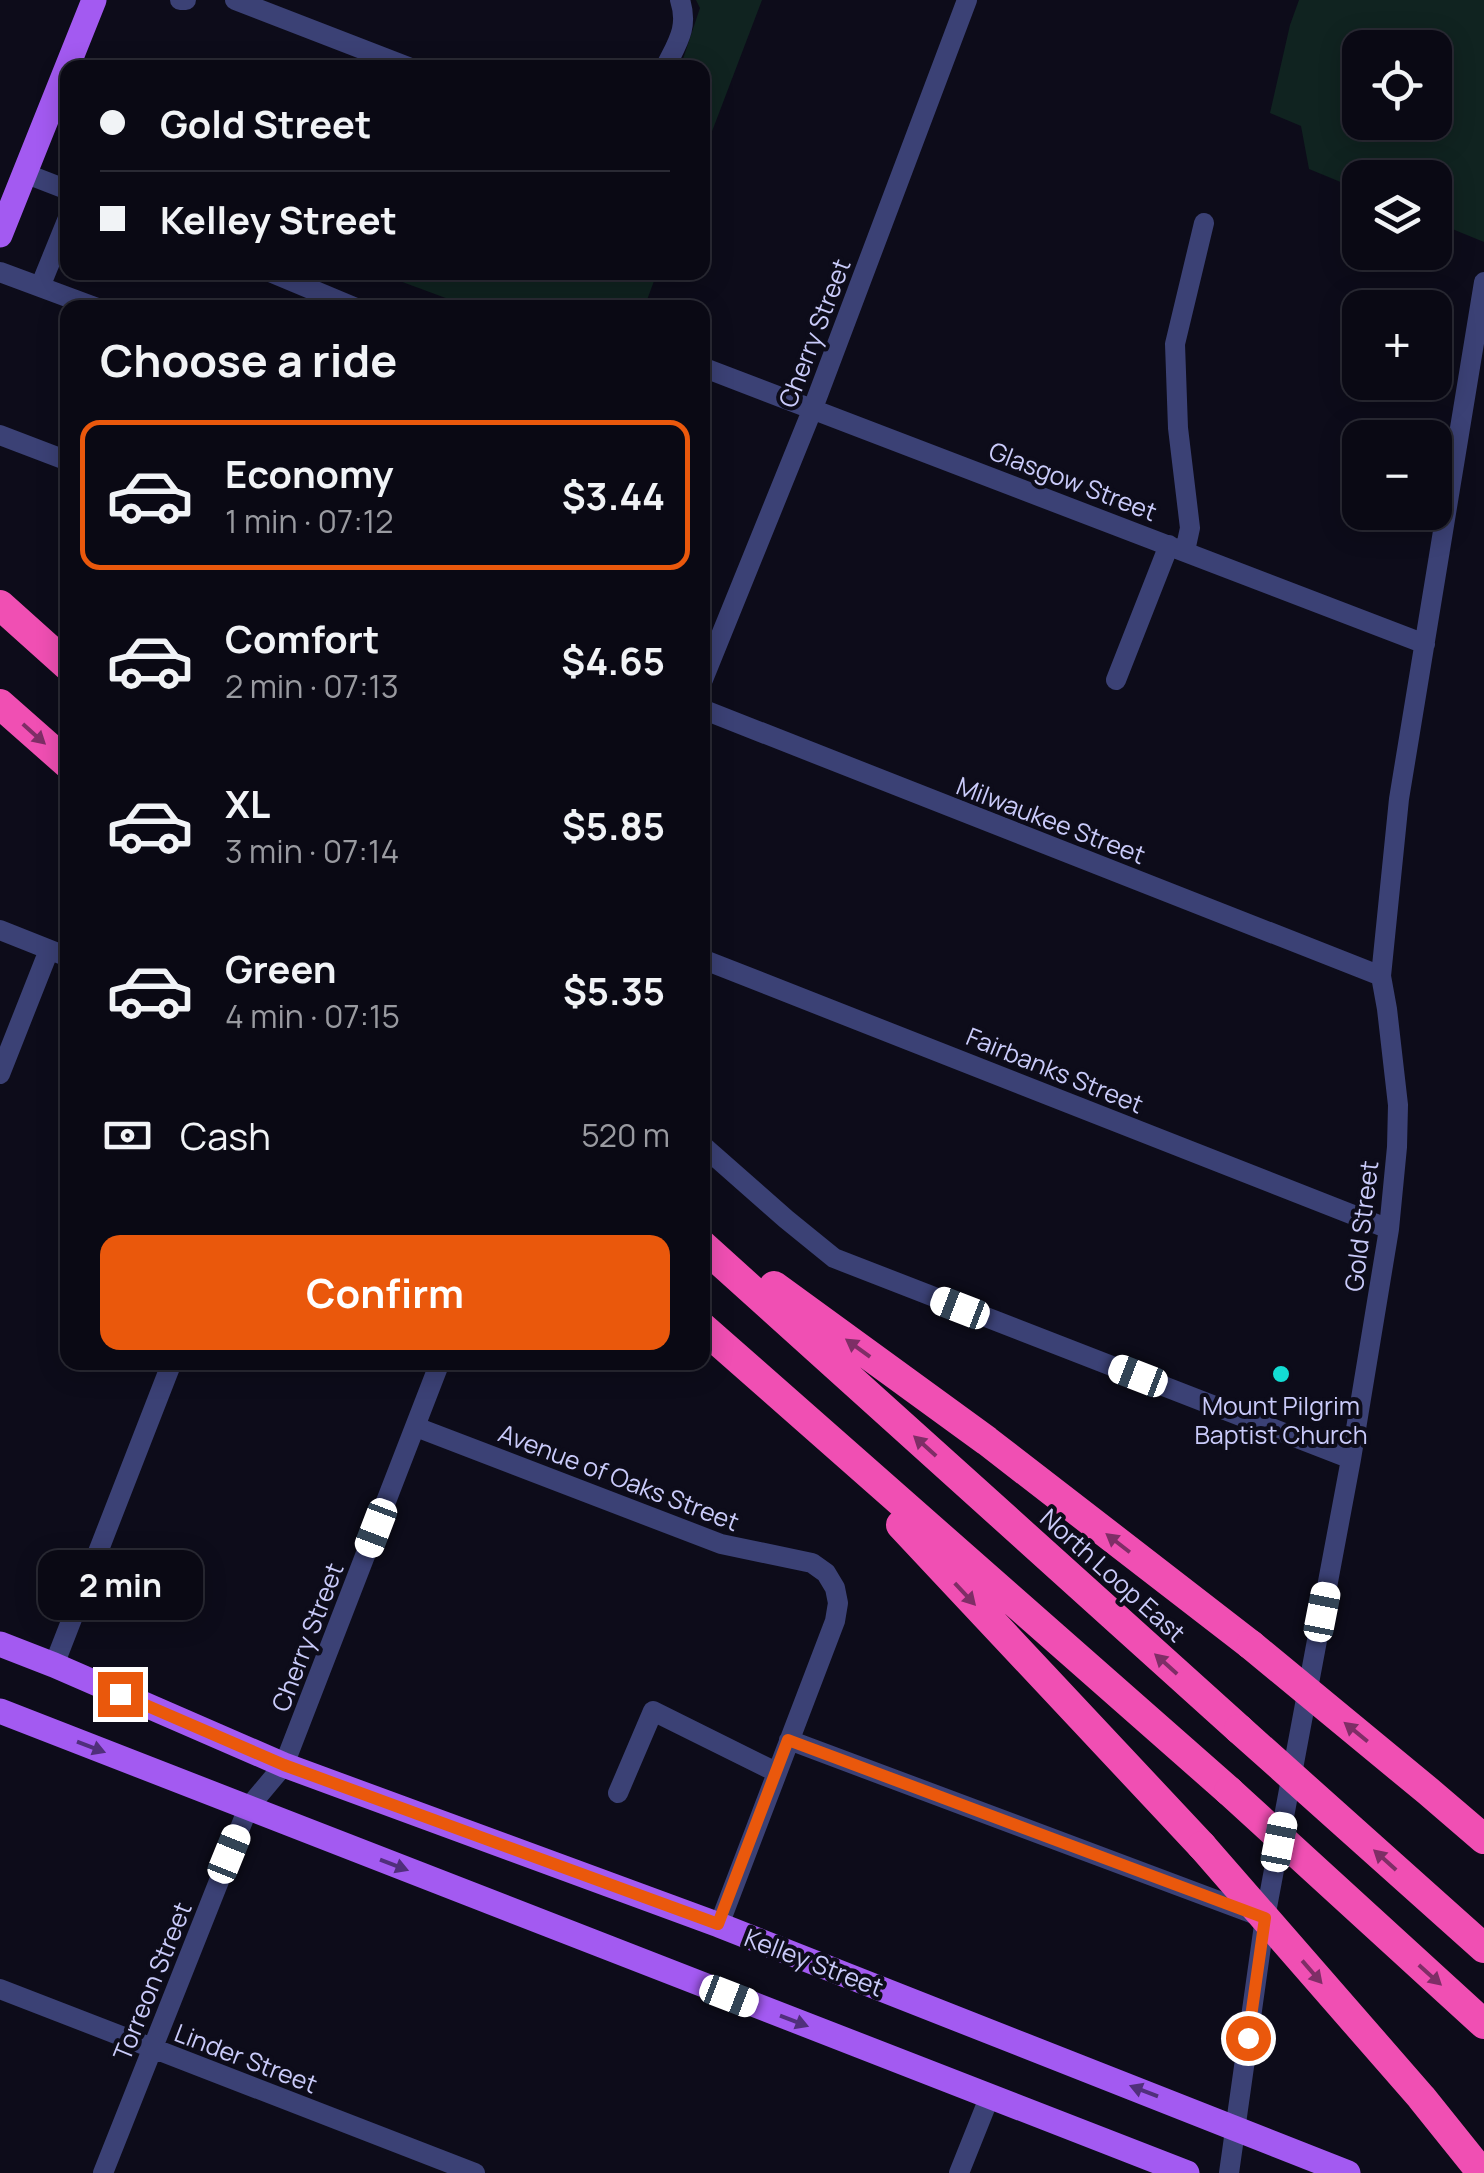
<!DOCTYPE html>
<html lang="en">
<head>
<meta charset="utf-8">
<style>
  :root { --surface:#0a0914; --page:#181722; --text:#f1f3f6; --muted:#999aa0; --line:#2a2a34; --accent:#ea580c }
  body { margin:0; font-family:Manrope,sans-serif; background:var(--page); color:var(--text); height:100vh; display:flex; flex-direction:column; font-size:38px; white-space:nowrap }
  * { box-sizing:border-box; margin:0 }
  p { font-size:32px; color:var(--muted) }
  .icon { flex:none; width:55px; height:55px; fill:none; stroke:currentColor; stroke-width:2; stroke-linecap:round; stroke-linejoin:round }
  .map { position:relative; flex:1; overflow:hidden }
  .drawer { position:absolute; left:60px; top:300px; width:650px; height:1070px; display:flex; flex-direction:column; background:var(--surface); border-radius:20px; box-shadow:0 5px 25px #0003,0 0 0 2px var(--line) }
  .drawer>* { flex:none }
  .hud { position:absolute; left:60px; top:60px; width:650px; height:220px; border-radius:20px; box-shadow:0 5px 25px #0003,0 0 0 2px var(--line); display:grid; align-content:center; height:220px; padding:0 40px; background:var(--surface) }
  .fabs { position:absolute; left:1342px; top:30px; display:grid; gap:20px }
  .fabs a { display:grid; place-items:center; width:110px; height:110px; border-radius:20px; background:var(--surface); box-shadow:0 5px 25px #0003,0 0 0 2px var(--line); font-size:50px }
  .end { position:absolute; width:45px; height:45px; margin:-22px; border:12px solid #ea580c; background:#fff; box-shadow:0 0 0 5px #fff }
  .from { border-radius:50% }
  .bubble { position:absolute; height:70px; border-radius:20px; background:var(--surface); box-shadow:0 5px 25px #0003,0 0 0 2px var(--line); font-size:32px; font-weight:700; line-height:70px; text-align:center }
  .car { position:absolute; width:30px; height:60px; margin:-30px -15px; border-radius:12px; box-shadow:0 0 8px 2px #0007; background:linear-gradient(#fff 24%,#345 0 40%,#fff 0 76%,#345 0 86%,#fff 0) }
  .hud b { display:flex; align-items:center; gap:35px; height:95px; font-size:38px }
  .hud b+b { border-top:2px solid var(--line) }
  .hud i { width:25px; height:25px; background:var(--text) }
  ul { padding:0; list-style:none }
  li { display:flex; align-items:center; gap:30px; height:150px; margin:0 20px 15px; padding:0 20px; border:5px solid transparent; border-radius:20px }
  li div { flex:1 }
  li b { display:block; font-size:38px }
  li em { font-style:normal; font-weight:700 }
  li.on { border-color:var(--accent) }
  li>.icon { width:90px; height:90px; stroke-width:1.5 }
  h2 { padding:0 40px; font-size:45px; line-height:120px }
  .pay { display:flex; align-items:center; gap:25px; height:110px; padding:0 40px; font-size:38px }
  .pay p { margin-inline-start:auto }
  .primary-button { display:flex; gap:20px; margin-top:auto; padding:20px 40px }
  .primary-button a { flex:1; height:115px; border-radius:20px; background:var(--accent); color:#fff; font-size:40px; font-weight:700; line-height:115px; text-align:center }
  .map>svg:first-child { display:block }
  .green { fill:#102320; fill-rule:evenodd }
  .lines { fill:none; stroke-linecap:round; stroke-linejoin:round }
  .minor { stroke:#3b4175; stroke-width:20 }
  .major { stroke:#a35af1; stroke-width:25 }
  .highway { stroke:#f04fb3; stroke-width:30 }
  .highway-bridge { stroke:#f04fb3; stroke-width:30 }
  .oneway { fill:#7e2e66 }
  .oneway2 { fill:#502f7b }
  .route { stroke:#ea580c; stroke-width:12 }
  .poi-dot { fill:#13ddd4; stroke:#0d0c1a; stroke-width:4 }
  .labels { text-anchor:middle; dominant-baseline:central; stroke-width:8; stroke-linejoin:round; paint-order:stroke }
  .street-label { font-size:25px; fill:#cacbfa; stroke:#0d0c1a }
  .poi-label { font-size:25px; fill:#cacbfa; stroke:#0d0c1a }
</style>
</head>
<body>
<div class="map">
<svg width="1484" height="2173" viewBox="0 0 1484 2173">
  <rect width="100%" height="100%" fill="#0d0c1a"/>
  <path class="green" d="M 696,0 L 762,0 L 703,155 L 702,68 L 680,68 L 700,8 Z
    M 1299,0 L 1484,0 L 1484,242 L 1435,222 L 1435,178 L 1360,178 L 1360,190 L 1309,169 L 1301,126 L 1270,113 L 1290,25 ZM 1360,48 L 1435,48 L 1435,122 L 1360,122 Z
    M 378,273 L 657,273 L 644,308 L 470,307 Z"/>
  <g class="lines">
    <path class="minor" d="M 180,0 L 186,0
      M 235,0 L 411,68
      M 665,68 C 677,43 689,28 680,0
      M 24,173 L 68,190
      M 0,272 L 97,308
      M 270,272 L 356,308
      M 40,287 L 68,218
      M 702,367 L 1425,644
      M 0,435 L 68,461
      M 1185,551 L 1190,528 L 1178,428 L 1175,344 L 1204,223
      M 1116,680 L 1169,545
      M 702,682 L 813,408 L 967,0
      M 702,709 L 1381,976
      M 0,930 L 68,957
      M 702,959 L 1389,1229
      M 0,1074 L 49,950
      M 702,1145 L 786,1219 L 834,1258 L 1351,1459
      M 416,1427 L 721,1544 L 812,1563 L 826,1573 L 835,1588 L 838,1603 L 835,1621 L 719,1925
      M 54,1665 L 172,1362
      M 789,1740 L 1259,1916
      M 618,1793 L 653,1711 L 776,1772
      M 0,1989 L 475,2173
      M 103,2173 L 248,1808 L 284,1765 L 440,1362
      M 959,2173 L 989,2098
      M 1229,2173 L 1265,1918 L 1351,1459 L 1389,1229 L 1397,1147 L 1398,1105 L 1387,1009 L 1381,976 L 1399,799 L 1484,282"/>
    <path class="major" d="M 0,235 L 94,0
      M 0,1644 L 54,1665 L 284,1765 L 719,1925 L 1348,2173
      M 0,1711 L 1187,2173"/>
    <path class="highway" d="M 0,605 L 68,666
      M 0,704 L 68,764
      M 702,1245 L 1239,1729
      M 774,1286 L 987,1441 L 1251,1645
      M 702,1327 L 1229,1791
      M 901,1525 L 1202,1846"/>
    <path class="highway-bridge" d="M 1251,1645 L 1428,1791 L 1484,1839
      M 1239,1729 L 1484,1948
      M 1229,1791 L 1484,2024
      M 1202,1846 L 1421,2097 L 1482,2173"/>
  </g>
  <defs><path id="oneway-solid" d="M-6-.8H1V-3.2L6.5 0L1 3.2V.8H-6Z" transform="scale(2.5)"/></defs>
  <g class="oneway">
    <use href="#oneway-solid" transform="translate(34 734) rotate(42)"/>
    <use href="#oneway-solid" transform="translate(858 1348) rotate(-144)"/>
    <use href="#oneway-solid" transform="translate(925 1446) rotate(-138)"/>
    <use href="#oneway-solid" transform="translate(1118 1543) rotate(-142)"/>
    <use href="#oneway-solid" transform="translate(965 1594) rotate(47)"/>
    <use href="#oneway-solid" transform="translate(1166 1664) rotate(-138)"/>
    <use href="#oneway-solid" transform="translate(1356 1732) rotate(-141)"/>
    <use href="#oneway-solid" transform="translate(1385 1860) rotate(-138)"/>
    <use href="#oneway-solid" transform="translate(1312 1972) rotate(49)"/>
    <use href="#oneway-solid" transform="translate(1430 1975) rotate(42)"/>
  </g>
  <g class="oneway2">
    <use href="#oneway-solid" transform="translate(91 1747) rotate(21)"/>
    <use href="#oneway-solid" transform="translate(394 1865) rotate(21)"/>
    <use href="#oneway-solid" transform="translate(794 2021) rotate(21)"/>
    <use href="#oneway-solid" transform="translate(1144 2091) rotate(-159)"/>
  </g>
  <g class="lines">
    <path class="route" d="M 120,1694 L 284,1765 L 718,1924 L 788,1740 L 1265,1918 L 1248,2038"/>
  </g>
  <circle class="poi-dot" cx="1281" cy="1374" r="10"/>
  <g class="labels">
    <g class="street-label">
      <text transform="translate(814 333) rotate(-69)">Cherry Street</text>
      <text transform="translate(1073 481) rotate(21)">Glasgow Street</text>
      <text transform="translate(1051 820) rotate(21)">Milwaukee Street</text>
      <text transform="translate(1055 1070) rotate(22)">Fairbanks Street</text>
      <text transform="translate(1361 1226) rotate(-83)">Gold Street</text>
      <text transform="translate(619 1477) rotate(21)">Avenue of Oaks Street</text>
      <text transform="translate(1113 1575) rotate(42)">North Loop East</text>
      <text transform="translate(307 1637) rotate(-69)">Cherry Street</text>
      <text transform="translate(814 1962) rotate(21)">Kelley Street</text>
      <text transform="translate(152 1981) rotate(-68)">Torreon Street</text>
      <text transform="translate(246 2058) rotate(21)">Linder Street</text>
    </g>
    <g class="poi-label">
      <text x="1281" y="1405">Mount Pilgrim<tspan x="1281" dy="29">Baptist Church</tspan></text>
    </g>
  </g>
</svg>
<div class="fabs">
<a><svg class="icon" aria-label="locate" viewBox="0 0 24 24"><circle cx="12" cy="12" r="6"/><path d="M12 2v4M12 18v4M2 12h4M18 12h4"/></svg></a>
<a><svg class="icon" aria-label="layers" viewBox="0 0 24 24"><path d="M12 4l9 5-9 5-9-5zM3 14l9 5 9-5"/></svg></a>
<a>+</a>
<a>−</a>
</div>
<i class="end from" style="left:1248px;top:2038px"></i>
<i class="end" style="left:120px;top:1694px"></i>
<div class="bubble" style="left:38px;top:1550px;width:165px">2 min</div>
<i class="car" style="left:960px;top:1308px;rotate:291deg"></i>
<i class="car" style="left:1138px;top:1376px;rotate:291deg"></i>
<i class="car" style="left:376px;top:1528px;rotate:201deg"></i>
<i class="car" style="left:1322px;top:1612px;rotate:11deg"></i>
<i class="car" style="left:1279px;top:1842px;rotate:11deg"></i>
<i class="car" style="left:229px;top:1854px;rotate:22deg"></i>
<i class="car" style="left:729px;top:1996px;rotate:111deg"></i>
<div class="hud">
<b><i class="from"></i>Gold Street</b>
<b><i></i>Kelley Street</b>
</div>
<section class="drawer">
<h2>Choose a ride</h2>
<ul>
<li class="on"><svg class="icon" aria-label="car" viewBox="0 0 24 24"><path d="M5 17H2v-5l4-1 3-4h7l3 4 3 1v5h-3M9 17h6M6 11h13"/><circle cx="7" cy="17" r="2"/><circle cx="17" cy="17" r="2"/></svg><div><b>Economy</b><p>1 min · 07:12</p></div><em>$3.44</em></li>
<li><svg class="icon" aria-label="car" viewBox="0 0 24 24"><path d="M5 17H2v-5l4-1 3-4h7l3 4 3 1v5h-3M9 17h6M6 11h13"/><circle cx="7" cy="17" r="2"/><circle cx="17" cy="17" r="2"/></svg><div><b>Comfort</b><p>2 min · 07:13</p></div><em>$4.65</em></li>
<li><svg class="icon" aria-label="car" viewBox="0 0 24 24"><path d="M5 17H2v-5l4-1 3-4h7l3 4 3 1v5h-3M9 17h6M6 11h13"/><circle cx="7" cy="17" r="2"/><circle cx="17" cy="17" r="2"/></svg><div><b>XL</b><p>3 min · 07:14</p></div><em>$5.85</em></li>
<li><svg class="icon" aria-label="car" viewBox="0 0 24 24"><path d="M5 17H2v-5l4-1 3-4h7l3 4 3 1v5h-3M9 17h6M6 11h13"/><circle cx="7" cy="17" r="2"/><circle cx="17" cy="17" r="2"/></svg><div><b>Green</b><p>4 min · 07:15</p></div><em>$5.35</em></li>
</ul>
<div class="pay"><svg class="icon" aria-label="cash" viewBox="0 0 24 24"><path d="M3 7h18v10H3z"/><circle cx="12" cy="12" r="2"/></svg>Cash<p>520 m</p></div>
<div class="primary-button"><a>Confirm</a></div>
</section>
</div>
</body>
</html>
